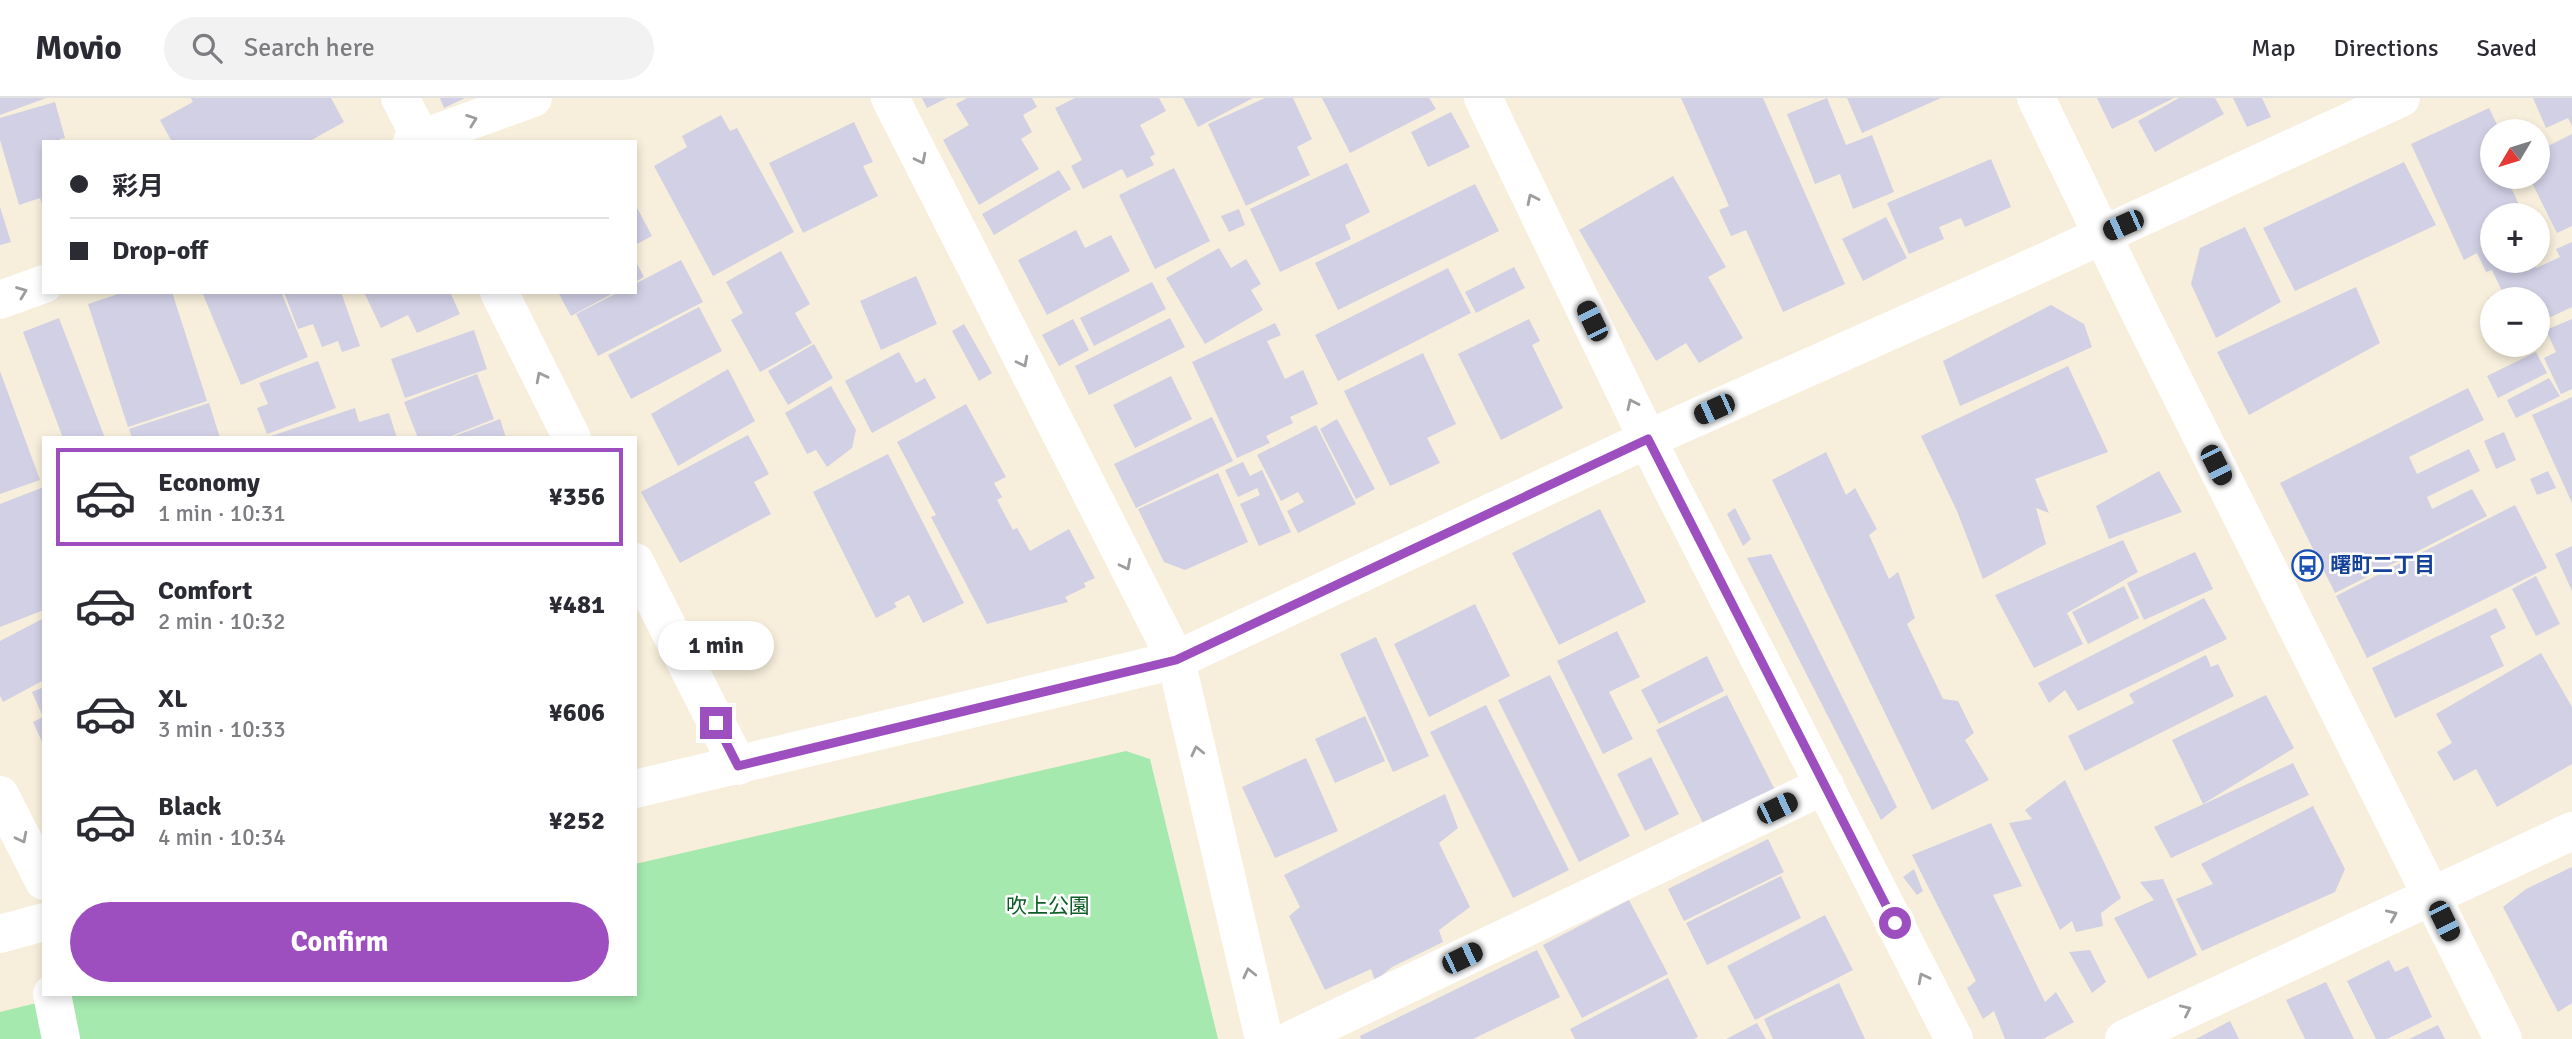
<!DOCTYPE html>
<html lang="en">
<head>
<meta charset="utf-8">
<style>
  :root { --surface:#fff; --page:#f2f2f3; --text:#2b2b33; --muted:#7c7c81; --line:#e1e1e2; --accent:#9d4fc0 }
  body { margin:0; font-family:Signika,"Noto Sans JP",sans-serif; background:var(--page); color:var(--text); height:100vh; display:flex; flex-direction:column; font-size:26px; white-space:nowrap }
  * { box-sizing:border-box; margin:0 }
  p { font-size:23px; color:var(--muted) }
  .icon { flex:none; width:38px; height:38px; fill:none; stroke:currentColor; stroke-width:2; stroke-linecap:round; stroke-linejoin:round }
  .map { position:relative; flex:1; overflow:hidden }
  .sheet { position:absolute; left:42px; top:338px; width:595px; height:560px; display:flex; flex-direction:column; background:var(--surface); border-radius:0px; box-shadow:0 4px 10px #0003 }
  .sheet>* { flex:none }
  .banner { position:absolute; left:42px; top:42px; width:595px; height:154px; border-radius:0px; box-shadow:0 4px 10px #0003; display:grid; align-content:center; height:154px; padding:0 28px; background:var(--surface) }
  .needle { width:46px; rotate:232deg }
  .fabs { position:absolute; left:2480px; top:21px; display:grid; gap:14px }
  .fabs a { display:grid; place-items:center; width:70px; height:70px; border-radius:50%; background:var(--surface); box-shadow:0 4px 10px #0003; font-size:35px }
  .end { position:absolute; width:32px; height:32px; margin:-16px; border:9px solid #9d4fc0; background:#fff; box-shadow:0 0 0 4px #fff }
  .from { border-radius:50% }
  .bubble { position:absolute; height:49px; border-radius:24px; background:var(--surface); box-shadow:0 4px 10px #0003; font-size:23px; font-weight:700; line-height:49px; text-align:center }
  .car { position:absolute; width:21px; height:42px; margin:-21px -10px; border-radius:9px; box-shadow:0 0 5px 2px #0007; background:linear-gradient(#222 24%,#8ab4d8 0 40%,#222 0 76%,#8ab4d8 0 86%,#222 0) }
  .banner b { display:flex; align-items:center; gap:24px; height:66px; font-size:26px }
  .banner b+b { border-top:2px solid var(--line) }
  .banner i { width:18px; height:18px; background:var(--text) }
  ul { padding:12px 0 0; list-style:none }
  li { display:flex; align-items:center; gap:21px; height:98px; margin:0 14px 10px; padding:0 14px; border:4px solid transparent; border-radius:0px }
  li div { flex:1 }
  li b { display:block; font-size:26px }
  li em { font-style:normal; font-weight:700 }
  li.active { border-color:var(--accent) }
  li>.icon { width:63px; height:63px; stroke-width:1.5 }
  .primary-button { display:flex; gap:14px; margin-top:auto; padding:14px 28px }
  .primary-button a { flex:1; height:80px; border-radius:42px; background:var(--accent); color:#fff; font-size:28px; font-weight:700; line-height:80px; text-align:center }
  header { display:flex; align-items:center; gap:42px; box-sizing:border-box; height:98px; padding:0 35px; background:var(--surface); border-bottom:2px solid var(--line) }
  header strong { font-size:33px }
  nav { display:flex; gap:38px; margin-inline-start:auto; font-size:24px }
  .search { width:490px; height:63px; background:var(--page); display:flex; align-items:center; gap:18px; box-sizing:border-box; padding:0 24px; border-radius:38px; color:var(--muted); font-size:26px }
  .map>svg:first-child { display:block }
  .green { fill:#a5e9af }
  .building { fill:#d1d0e5 }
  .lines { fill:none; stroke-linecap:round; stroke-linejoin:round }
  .street { stroke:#fff; stroke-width:38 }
  .secondary { stroke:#fff; stroke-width:38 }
  .oneway { stroke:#9e9d9b }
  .route { stroke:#9d4fc0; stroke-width:9 }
  .labels { text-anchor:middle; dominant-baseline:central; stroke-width:5; stroke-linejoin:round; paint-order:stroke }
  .transit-label { font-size:21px; font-weight:bold; fill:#164399; stroke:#fff; text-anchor:start }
  .park-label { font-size:21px; fill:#0c5e26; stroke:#fff }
</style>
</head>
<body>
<header>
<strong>Movio</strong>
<div class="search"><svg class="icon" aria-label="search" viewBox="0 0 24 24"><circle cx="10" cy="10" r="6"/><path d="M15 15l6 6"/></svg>Search here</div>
<nav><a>Map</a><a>Directions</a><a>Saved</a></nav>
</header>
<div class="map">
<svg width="2572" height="941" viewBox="0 0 2572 941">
  <rect width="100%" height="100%" fill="#f7efdb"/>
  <path class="green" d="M 1126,653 L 1150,661 L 1218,941 L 0,941 L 0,914 L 73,896 L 635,896 L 635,766 Z"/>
  <path class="building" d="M 0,0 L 46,0 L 0,17 Z
    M 191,0 L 331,0 L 344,24 L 308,44 L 172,44 L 160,22 L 193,4 Z
    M 440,0 L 465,0 L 444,10 Z
    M 922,0 L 947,0 L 927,10 Z
    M 967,0 L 1032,0 L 1037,9 L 1023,17 L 1032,34 L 1021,41 L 1039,71 L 979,107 L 943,42 L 969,27 L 956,6 Z
    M 1075,0 L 1159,0 L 1166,13 L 1140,27 L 1155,56 L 1150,59 L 1154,67 L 1127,80 L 1122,71 L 1083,91 L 1071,68 L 1082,62 L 1055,10 Z
    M 1183,0 L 1253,0 L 1198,29 Z
    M 1265,0 L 1293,0 L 1312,41 L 1297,49 L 1310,77 L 1246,108 L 1208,26 Z
    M 1322,0 L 1429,0 L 1436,11 L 1350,55 Z
    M 1681,0 L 1763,0 L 1845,186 L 1783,214 L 1746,132 L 1731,138 L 1719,112 L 1729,108 Z
    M 1827,0 L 1846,47 L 1872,37 L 1894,94 L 1853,111 L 1840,76 L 1815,86 L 1787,16 Z
    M 1847,0 L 1941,0 L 1862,35 Z
    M 2097,0 L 2174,0 L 2112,31 Z
    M 2179,0 L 2215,0 L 2224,16 L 2155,54 L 2138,23 Z
    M 2233,0 L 2262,0 L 2271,19 L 2247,29 Z
    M 2533,0 L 2572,0 L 2572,28 L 2568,20 L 2546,30 Z
    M 55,4 L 65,40 L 60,41 L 60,44 L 44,44 L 44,111 L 40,100 L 19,107 L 0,42 L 0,20 Z
    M 2489,10 L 2500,33 L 2492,33 L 2492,79 L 2506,79 L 2524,117 L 2492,117 L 2492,163 L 2533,163 L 2536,170 L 2560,159 L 2556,151 L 2572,144 L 2572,209 L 2538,225 L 2538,201 L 2487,201 L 2503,195 L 2492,172 L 2486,174 L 2477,155 L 2464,162 L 2411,46 Z
    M 1451,14 L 1470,49 L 1428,69 L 1411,34 Z
    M 721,17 L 730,33 L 737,30 L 794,134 L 713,178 L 654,68 L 687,49 L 682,38 Z
    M 854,24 L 873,64 L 863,68 L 878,98 L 803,135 L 769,65 Z
    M 2572,36 L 2572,128 L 2557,135 L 2529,79 L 2538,79 L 2538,53 Z
    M 1991,61 L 2011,109 L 1965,129 L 1961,120 L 1939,129 L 1944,141 L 1909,156 L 1887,105 Z
    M 2404,64 L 2436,127 L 2295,193 L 2263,130 Z
    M 1347,65 L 1370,114 L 1345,127 L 1351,141 L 1280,174 L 1250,111 Z
    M 1174,70 L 1210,143 L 1155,171 L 1119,97 Z
    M 1059,72 L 1071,91 L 994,137 L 982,116 Z
    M 1673,78 L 1726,169 L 1708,179 L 1743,240 L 1699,265 L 1686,245 L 1656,263 L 1579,132 Z
    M 1475,86 L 1499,133 L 1338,212 L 1315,165 Z
    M 635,106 L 652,138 L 635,147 Z
    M 0,109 L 11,144 L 0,147 Z
    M 1239,111 L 1245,127 L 1229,134 L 1221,118 Z
    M 1886,119 L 1907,160 L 1863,183 L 1842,141 Z
    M 2245,129 L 2281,204 L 2216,240 L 2191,186 L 2200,150 Z
    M 1076,132 L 1085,150 L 1111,137 L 1130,173 L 1047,217 L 1018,162 Z
    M 1219,150 L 1231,170 L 1246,161 L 1261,186 L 1251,192 L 1263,212 L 1205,246 L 1166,180 Z
    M 781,153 L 810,206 L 795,215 L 812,245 L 760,274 L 731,222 L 743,215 L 726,184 Z
    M 635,162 L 644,179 L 635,184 Z
    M 681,162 L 703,204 L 598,258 L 576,216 L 619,194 L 635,194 L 635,186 Z
    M 1514,169 L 1525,190 L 1476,215 L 1465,194 Z
    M 1448,170 L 1471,215 L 1338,283 L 1315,237 Z
    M 916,178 L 937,226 L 881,252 L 860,203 Z
    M 1152,184 L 1166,211 L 1094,248 L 1080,220 Z
    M 2356,189 L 2380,245 L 2249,317 L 2217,254 Z
    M 124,194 L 172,194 L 207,303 L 128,329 L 88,206 Z
    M 202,194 L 281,194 L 308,259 L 241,287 Z
    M 284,194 L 341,194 L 360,248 L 342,254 L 338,243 L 322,249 L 313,226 L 298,231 Z
    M 364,194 L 450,194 L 460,216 L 417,235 L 408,217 L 381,230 Z
    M 558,194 L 615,194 L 571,218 Z
    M 2051,207 L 2084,226 L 2092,249 L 1960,308 L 1943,263 Z
    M 699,209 L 722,253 L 631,301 L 608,257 Z
    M 59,220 L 105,340 L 63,340 L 23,234 Z
    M 1170,220 L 1185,249 L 1089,297 L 1075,268 Z
    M 1073,221 L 1089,252 L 1059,268 L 1042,237 Z
    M 1529,221 L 1540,243 L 1532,247 L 1563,310 L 1501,342 L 1458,256 Z
    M 2572,221 L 2572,291 L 2561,296 L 2544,260 L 2556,254 L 2546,232 Z
    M 1275,225 L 1281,237 L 1267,243 L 1285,281 L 1303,272 L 1318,306 L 1290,319 L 1293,325 L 1266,338 L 1270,345 L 1237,360 L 1192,264 Z
    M 964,226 L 992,275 L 979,283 L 952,233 Z
    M 474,232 L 487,271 L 405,300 L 391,261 Z
    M 814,246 L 833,280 L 788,307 L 768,273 Z
    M 899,254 L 916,285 L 925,280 L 936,300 L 872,335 L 845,283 Z
    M 2536,254 L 2547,275 L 2498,300 L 2487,278 Z
    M 1423,255 L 1456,326 L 1427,340 L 1440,365 L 1390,388 L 1344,293 Z
    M 318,263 L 336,310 L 267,336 L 257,310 L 268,306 L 259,285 Z
    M 2068,268 L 2108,354 L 2035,381 L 2049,415 L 2036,410 L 2046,446 L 1983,481 L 1957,413 L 1921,338 Z
    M 728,271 L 755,323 L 678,368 L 651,316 Z
    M 0,273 L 40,382 L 0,396 Z
    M 477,276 L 494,321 L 446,340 L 418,340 L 404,304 Z
    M 1171,278 L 1192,321 L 1135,350 L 1113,307 Z
    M 2549,280 L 2560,298 L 2516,320 L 2507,302 Z
    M 831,288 L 856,332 L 852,350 L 827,369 L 816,352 L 807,356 L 785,315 Z
    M 2468,290 L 2484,322 L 2409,359 L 2417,376 L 2469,351 L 2480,373 L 2427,399 L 2432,411 L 2472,391 L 2487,418 L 2335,495 L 2280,385 Z
    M 2572,299 L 2572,405 L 2532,317 Z
    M 209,305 L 220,340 L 132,340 L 129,331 Z
    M 966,306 L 1006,379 L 994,385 L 1002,399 L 997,402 L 1013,432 L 1017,430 L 1030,453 L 1069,431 L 1095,480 L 1084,485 L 1086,489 L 1065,499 L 1068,504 L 987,526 L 931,419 L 936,417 L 897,344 Z
    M 355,310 L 359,324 L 389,315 L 397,340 L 265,340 Z
    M 1212,319 L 1233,363 L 1136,410 L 1114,366 Z
    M 500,321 L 506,340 L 452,340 L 452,339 Z
    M 1337,321 L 1375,391 L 1356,401 L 1320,331 Z
    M 1316,327 L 1356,406 L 1298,435 L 1287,413 L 1304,404 L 1298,394 L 1281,403 L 1257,357 Z
    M 2504,334 L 2516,362 L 2496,371 L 2484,343 Z
    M 748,337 L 769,376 L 754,384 L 771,416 L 680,465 L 641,394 Z
    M 1826,354 L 1846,397 L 1855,390 L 1877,431 L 1869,437 L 1889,481 L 1898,474 L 1915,520 L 1907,526 L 1943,601 L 1958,603 L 1974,635 L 1965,642 L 1989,682 L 1932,712 L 1772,382 Z
    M 888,356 L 964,505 L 923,525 L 909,497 L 894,505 L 897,509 L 876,520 L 813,394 Z
    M 1243,364 L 1250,378 L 1262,372 L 1291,434 L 1259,448 L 1240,406 L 1260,397 L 1257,390 L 1238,399 L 1225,372 Z
    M 2159,373 L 2182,414 L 2109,441 L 2096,408 Z
    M 2548,373 L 2556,390 L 2537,397 L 2530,381 Z
    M 1218,375 L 1248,444 L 1185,472 L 1164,464 L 1138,411 Z
    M 44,389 L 44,512 L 0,529 L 0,406 Z
    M 2515,407 L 2547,470 L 2367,560 L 2336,498 Z
    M 1735,410 L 1751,441 L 1743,448 L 1727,416 Z
    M 1600,411 L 1646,504 L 1559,547 L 1512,455 Z
    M 2123,442 L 2138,474 L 2067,515 L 2083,546 L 2034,570 L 1995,497 Z
    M 2572,448 L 2572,493 L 2555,456 Z
    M 2195,454 L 2213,491 L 2144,522 L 2127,485 Z
    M 1771,456 L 1897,709 L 1881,722 L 1747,460 Z
    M 2536,478 L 2560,526 L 2536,538 L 2512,491 Z
    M 2124,488 L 2139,520 L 2088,546 L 2072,514 Z
    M 2204,500 L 2227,541 L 2078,613 L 2065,592 L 2049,605 L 2038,585 Z
    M 1475,506 L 1510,578 L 1429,619 L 1394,546 Z
    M 2496,510 L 2506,530 L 2490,538 L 2504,568 L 2395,620 L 2372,570 Z
    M 44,520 L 44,582 L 3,604 L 0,598 L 0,543 Z
    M 1617,533 L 1640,579 L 1609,594 L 1633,641 L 1603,656 L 1557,563 Z
    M 1376,539 L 1429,658 L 1393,674 L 1340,556 Z
    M 2541,555 L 2572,609 L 2572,666 L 2497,709 L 2476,671 L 2454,683 L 2437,654 L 2452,645 L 2436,616 Z
    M 2206,557 L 2211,569 L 2218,566 L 2234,598 L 2085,673 L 2068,638 L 2134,605 L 2129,596 Z
    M 1707,558 L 1724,593 L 1659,626 L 1641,592 Z
    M 1550,577 L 1630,738 L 1579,764 L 1498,602 Z
    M 44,589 L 44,648 L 33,624 L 43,619 L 32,594 Z
    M 1727,597 L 1775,692 L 1704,727 L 1656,632 Z
    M 2266,597 L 2294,650 L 2203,706 L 2172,642 Z
    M 1486,607 L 1569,772 L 1513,800 L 1430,634 Z
    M 1365,618 L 1385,663 L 1335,685 L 1315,641 Z
    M 1651,659 L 1679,716 L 1645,733 L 1617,676 Z
    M 1306,660 L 1338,733 L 1275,760 L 1242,689 Z
    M 2293,665 L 2309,697 L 2171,760 L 2154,729 Z
    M 2065,682 L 2121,800 L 2101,815 L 2103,828 L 2076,834 L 2072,823 L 2060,832 L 2009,725 L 2032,721 L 2025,712 Z
    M 1445,696 L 1458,730 L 1439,745 L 1470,809 L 1439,832 L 1443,844 L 1392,869 L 1375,883 L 1371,871 L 1325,892 L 1289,818 L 1300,809 L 1284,777 Z
    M 2313,708 L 2345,771 L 2335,794 L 2202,853 L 2176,801 L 2213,786 L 2201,766 Z
    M 1991,725 L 2022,788 L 1993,797 L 2045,904 L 2056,894 L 2074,924 L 2043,941 L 2005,941 L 1994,913 L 1983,921 L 1967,890 L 1976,883 L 1912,757 Z
    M 1768,741 L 1784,774 L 1684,823 L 1668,791 Z
    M 2572,769 L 2572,905 L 2558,914 L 2503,809 L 2526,791 Z
    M 1914,771 L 1923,793 L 1917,797 L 1903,779 Z
    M 1781,778 L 1801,820 L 1707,867 L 1686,825 Z
    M 2163,781 L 2197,857 L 2148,881 L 2114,820 L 2154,802 L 2140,784 Z
    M 1629,802 L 1668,876 L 1582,920 L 1543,847 Z
    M 1825,817 L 1853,872 L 1755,922 L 1727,868 Z
    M 1537,852 L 1560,899 L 1473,941 L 1361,941 L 1360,938 Z
    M 2090,852 L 2106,884 L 2092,895 L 2069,854 Z
    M 2389,862 L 2395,874 L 2408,868 L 2432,919 L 2387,941 L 2376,941 L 2347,883 Z
    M 1668,880 L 1698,939 L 1694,941 L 1575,941 L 1570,931 Z
    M 2326,884 L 2354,941 L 2305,941 L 2286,902 Z
    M 1839,885 L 1865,941 L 1773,941 L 1764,921 Z
    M 2230,923 L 2239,941 L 2196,941 Z
    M 1757,925 L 1766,941 L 1726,941 Z
    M 2438,927 L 2445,941 L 2409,941 Z"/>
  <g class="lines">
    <path class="street" d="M 400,0 L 423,44
      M 890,0 L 1176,562 L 1264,941
      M 1483,0 L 1664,375 L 1954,941
      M 412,44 L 533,0
      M 499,194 L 572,340
      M 0,202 L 44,186
      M 635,464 L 738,668
      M 0,697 L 44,783
      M 52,896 L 61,941
      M 1293,941 L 1825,687
      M 2124,941 L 2572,733"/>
    <path class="secondary" d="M 2036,0 L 2144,223 L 2503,941
      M 635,691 L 1176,562 L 1648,341 L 2018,176 L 2401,0
      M 0,836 L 44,824"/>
  </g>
  <defs><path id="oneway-chevron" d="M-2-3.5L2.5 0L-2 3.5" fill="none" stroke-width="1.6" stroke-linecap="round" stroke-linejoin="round" transform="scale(1.75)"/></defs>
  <g class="oneway">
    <use href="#oneway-chevron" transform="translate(472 22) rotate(-20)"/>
    <use href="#oneway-chevron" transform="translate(921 61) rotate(63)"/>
    <use href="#oneway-chevron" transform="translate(1532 101) rotate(-116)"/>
    <use href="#oneway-chevron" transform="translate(22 194) rotate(-21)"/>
    <use href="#oneway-chevron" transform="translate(1023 264) rotate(63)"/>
    <use href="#oneway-chevron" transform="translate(541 279) rotate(-117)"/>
    <use href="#oneway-chevron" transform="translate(1632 306) rotate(-115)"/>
    <use href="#oneway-chevron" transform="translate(1126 467) rotate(63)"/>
    <use href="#oneway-chevron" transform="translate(1197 653) rotate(-103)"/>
    <use href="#oneway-chevron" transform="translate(22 740) rotate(63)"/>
    <use href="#oneway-chevron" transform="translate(2392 817) rotate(-24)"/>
    <use href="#oneway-chevron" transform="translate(1249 875) rotate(-103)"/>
    <use href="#oneway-chevron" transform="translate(1923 880) rotate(-117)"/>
    <use href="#oneway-chevron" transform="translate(2186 912) rotate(-25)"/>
  </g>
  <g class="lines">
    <path class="route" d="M 716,625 L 738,668 L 1176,562 L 1648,341 L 1895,825"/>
  </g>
  <defs>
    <symbol id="bus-ring" viewBox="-11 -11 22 22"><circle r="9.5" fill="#fff" stroke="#1a4fb4" stroke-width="1.5"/><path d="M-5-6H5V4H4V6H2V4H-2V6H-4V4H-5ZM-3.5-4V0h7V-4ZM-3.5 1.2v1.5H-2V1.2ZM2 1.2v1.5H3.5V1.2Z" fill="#1a4fb4"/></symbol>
  </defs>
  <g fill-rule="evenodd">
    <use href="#bus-ring" x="2290" y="450" width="35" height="35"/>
  </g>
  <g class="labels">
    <g class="transit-label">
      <text x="2330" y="467">曙町二丁目</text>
    </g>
    <g class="park-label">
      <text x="1048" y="808">吹上公園</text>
    </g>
  </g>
</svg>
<div class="fabs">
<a><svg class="needle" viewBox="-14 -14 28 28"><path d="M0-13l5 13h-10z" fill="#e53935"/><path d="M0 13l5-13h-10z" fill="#7c7c81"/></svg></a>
<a>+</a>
<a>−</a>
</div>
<i class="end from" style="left:1895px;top:825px"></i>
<i class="end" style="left:716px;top:625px"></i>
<div class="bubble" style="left:658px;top:523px;width:116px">1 min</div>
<i class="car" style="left:2123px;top:127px;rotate:246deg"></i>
<i class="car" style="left:1592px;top:223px;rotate:334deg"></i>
<i class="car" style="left:1714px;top:311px;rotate:246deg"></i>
<i class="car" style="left:2216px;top:367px;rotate:153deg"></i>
<i class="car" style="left:1777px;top:710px;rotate:64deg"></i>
<i class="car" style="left:2444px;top:823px;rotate:154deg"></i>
<i class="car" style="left:1462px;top:860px;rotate:64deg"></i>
<div class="banner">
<b><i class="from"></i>彩月</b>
<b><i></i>Drop-off</b>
</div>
<section class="sheet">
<ul>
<li class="active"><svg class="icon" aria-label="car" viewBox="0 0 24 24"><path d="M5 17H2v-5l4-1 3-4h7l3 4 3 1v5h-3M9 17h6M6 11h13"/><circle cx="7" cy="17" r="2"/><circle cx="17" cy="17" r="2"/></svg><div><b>Economy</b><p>1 min · 10:31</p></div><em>¥356</em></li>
<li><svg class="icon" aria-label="car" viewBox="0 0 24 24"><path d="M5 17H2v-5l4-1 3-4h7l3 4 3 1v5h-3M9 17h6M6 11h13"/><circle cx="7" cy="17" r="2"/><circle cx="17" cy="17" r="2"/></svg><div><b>Comfort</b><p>2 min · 10:32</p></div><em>¥481</em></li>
<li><svg class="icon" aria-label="car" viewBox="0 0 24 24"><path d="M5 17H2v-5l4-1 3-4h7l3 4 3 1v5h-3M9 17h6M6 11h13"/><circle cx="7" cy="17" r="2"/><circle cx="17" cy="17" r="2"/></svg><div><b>XL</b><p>3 min · 10:33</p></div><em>¥606</em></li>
<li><svg class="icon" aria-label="car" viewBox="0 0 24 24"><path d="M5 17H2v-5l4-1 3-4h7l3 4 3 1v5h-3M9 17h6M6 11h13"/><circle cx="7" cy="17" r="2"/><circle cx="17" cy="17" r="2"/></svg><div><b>Black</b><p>4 min · 10:34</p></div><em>¥252</em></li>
</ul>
<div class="primary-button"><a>Confirm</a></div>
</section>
</div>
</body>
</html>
